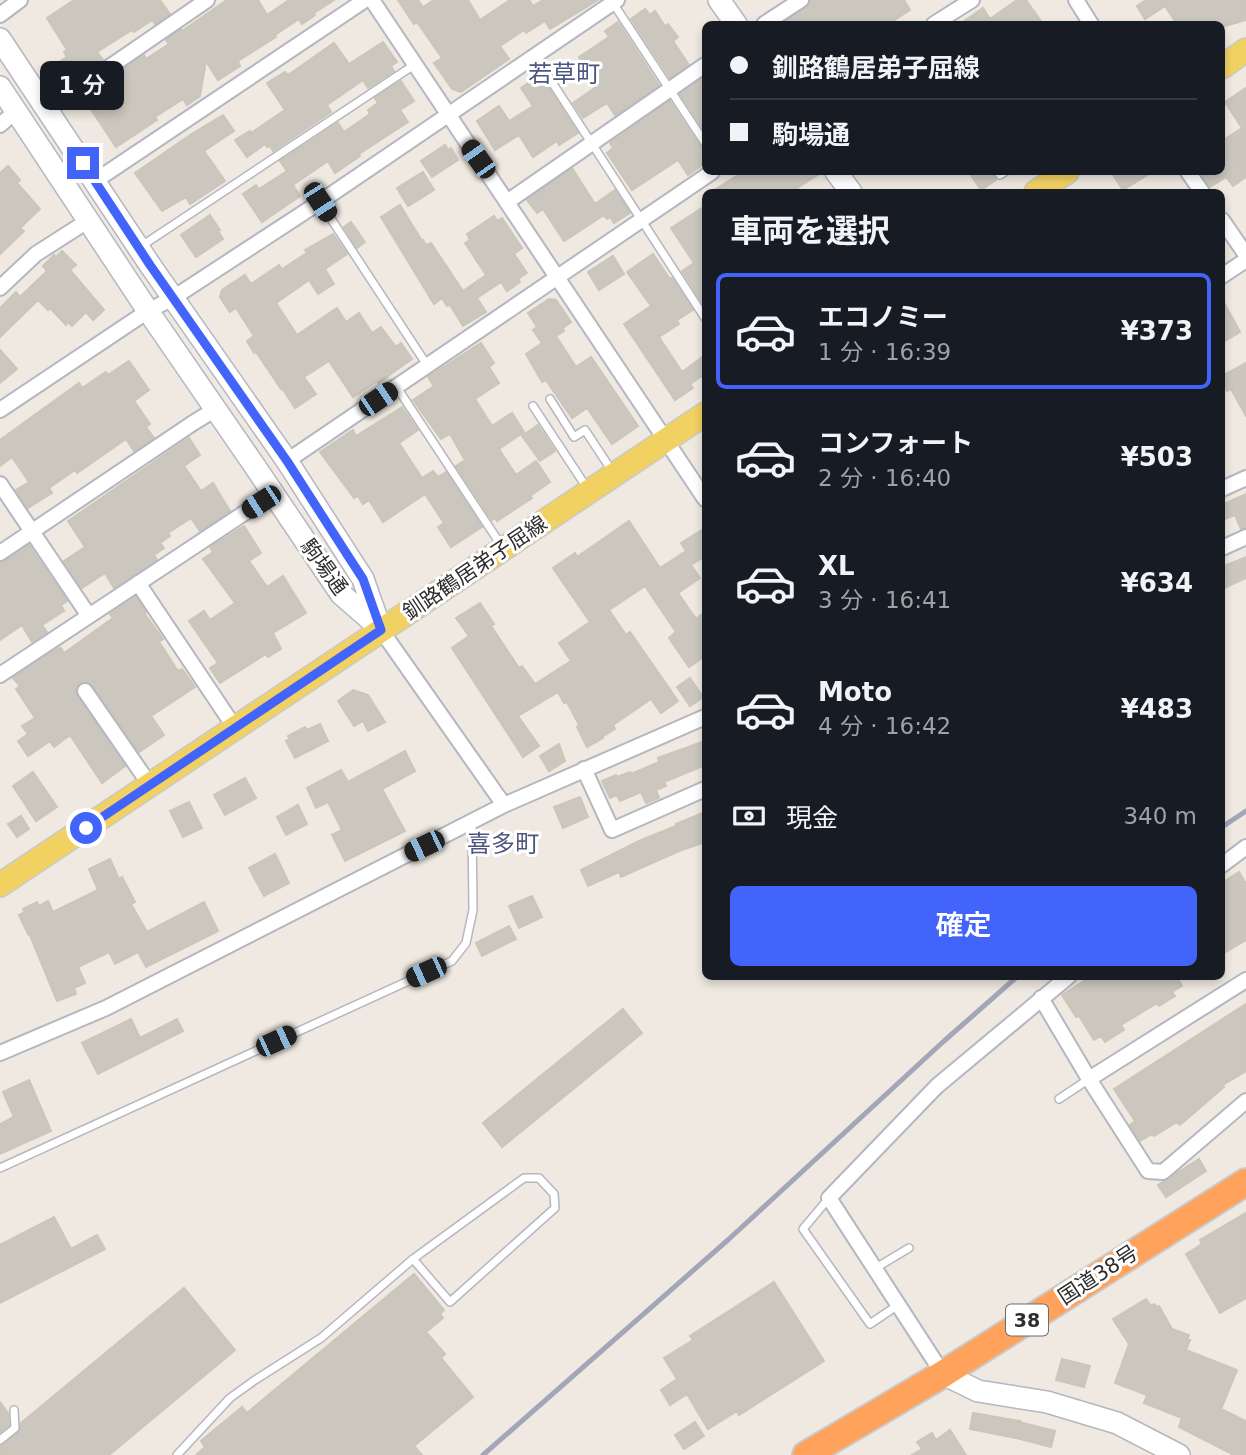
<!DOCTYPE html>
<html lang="ja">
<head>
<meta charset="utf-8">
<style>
  :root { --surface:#171b24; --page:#242831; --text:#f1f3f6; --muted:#9ea1a6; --line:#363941; --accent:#4264fb }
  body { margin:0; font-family:"DejaVu Sans","Noto Sans JP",sans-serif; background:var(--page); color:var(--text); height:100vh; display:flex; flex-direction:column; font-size:26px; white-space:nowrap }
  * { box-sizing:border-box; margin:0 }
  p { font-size:23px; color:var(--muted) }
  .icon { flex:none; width:38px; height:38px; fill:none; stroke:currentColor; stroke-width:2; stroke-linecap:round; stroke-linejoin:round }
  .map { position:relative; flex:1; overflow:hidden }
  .details { position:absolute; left:702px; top:189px; width:523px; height:791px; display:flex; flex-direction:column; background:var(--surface); border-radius:10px; box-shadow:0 4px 10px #0003 }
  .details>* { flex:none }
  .banner { position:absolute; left:702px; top:21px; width:523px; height:154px; border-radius:10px; box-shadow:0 4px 10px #0003; display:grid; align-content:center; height:154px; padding:0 28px; background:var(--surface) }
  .end { position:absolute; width:32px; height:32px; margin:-16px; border:9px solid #4264fb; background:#fff; box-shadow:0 0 0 4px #fff }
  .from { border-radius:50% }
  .bubble { position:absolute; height:49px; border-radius:10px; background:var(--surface); box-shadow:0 4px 10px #0003; font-size:23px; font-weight:600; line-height:49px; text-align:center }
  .car { position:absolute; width:21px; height:42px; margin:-21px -10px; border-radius:9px; box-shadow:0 0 5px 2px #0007; background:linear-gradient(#222 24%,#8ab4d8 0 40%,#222 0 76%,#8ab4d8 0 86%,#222 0) }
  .banner b { display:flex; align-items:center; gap:24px; height:66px; font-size:26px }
  .banner b+b { border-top:2px solid var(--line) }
  .banner i { width:18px; height:18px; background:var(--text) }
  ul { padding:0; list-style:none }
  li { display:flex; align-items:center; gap:21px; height:116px; margin:0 14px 10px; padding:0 14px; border:4px solid transparent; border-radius:10px }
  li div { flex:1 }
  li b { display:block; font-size:26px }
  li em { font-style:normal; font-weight:600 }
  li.selected { border-color:var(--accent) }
  li>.icon { width:63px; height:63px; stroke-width:1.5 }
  h2 { padding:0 28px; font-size:32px; line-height:84px }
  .pay { display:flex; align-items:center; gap:18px; height:77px; padding:0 28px; font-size:26px }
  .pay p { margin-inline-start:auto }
  .button { display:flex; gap:14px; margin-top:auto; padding:14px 28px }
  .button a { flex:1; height:80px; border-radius:10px; background:var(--accent); color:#fff; font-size:28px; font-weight:600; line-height:80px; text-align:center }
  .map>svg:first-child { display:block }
  .building { fill:#cbc7bf; stroke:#cbc5ba; stroke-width:2 }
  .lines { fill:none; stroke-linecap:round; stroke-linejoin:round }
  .lane-casing { stroke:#b4b7c1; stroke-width:10 }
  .street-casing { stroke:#b4b7c1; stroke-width:18 }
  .secondary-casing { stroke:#b4b7c1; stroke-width:24 }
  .primary-casing { stroke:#c9c9c9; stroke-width:26 }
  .highway-casing { stroke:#c9c9c9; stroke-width:30 }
  .lane { stroke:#fff; stroke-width:7 }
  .street { stroke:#fff; stroke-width:14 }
  .secondary { stroke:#fff; stroke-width:21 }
  .primary { stroke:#f2d163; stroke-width:23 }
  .highway { stroke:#ffa35c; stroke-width:26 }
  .rail { stroke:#a3a6b8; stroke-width:5 }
  .route { stroke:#4264fb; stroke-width:9 }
  .labels { text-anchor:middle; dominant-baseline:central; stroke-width:6; stroke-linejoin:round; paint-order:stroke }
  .shield { fill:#fff; stroke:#6d6d6d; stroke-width:2 }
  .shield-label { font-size:19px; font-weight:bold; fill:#2e2e2e }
  .street-label { font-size:21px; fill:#2e2e2e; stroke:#fff }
  .quarter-label { font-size:24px; fill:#4d5680; stroke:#fff }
</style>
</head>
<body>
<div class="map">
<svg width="1246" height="1455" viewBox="0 0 1246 1455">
  <rect width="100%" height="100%" fill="#efe9e1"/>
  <path class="building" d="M 74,0 L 160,0 L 170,14 L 155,24 L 152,20 L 134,32 L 132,30 L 97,52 L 103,60 L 72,81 L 59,62 L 67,57 L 64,52 L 67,50 L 47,18 Z
    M 227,0 L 258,0 L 267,15 L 289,0 L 334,0 L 314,13 L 315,15 L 302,24 L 299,19 L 275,35 L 276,37 L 238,61 L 240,66 L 218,80 L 206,61 L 200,96 L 187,105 L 183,99 L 155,117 L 157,120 L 116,147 L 83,97 L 144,55 L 146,59 L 169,44 L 166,40 L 181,29 L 182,31 Z
    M 398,0 L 418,0 L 423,7 L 434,0 L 468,0 L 480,20 L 510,0 L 529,0 L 533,6 L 543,0 L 598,0 L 550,29 L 545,21 L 526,33 L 524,30 L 500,46 L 509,59 L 461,92 L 452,89 L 434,63 L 442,58 L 417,22 L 414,24 Z
    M 811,0 L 904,0 L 910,10 L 888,24 L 781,24 L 806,8 Z
    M 1017,0 L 1026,0 L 1043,24 L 960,24 L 983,8 L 990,19 Z
    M 1146,0 L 1246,0 L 1246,20 L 1222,27 L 1222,24 L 1177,24 L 1165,6 L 1145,19 L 1137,6 Z
    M 645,9 L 650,15 L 655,11 L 665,26 L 668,24 L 678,37 L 673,41 L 689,65 L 670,78 L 631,19 Z
    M 618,22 L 659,85 L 615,115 L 607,103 L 583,118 L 573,103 L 596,87 L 597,85 L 579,57 L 609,37 L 605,31 Z
    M 383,42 L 397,62 L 391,66 L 394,71 L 368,88 L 363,80 L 327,105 L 331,112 L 273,151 L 270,146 L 267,147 L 265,144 L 247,157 L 235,140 L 250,131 L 251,133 L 285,110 L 267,83 L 285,72 L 288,75 L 334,43 L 349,64 Z
    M 540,75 L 578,133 L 559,145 L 557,141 L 533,157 L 519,135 L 495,150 L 477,121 L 499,106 L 509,121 L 533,106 L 521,88 Z
    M 705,77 L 705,132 L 680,94 Z
    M 401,81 L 414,101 L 400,110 L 408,122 L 359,154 L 360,156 L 335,173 L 328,161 L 293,185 L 300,196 L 262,222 L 243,194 L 256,185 L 259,189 L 287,171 L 280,161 L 338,123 L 344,132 L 370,114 L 368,110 L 378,103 L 375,98 Z
    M 1246,88 L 1246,177 L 1233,186 L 1226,177 L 1210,187 L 1199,172 L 1222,172 L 1222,141 L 1242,128 L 1225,102 Z
    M 670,101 L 700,146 L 705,149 L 705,163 L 688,175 L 678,160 L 632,190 L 607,153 L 613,148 L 610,143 Z
    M 223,115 L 234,131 L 204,151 L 225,181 L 190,204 L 186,197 L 162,211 L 135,173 L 190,135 Z
    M 445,145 L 448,150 L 451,148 L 458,160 L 432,177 L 421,161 Z
    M 8,166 L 20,180 L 17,183 L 40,209 L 20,228 L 24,231 L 0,254 L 0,173 Z
    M 572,168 L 595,204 L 615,190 L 630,213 L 614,223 L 610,217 L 607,219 L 604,215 L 564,241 L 543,209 L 537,213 L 527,200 Z
    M 423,172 L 434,190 L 408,206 L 397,188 Z
    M 743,172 L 822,172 L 791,192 L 711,192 Z
    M 969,172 L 992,172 L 996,180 L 981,190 Z
    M 1111,172 L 1152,172 L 1123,190 Z
    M 400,205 L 422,241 L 423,240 L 426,245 L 431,243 L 463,291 L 486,275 L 465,243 L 470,240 L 467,234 L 494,216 L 497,221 L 502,218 L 522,248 L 514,254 L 527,273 L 518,279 L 520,282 L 507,291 L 501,282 L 477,298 L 486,312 L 463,326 L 450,305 L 447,306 L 442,298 L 434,304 L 381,217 Z
    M 705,206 L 705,302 L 703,304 L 682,271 L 694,263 L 671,228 Z
    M 210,215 L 220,230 L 218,231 L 223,239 L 196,257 L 181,235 Z
    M 351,222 L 365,242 L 357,248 L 344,227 Z
    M 333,234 L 347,254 L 325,269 L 334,284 L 318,294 L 309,280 L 276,303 L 297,335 L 337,308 L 346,322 L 359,313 L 372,333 L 381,327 L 396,347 L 401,343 L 412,359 L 378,383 L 377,381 L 353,397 L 329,361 L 304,377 L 316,394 L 295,408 L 282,388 L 281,389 L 256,352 L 254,353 L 247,341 L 254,336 L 236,308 L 230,312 L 220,297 L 222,290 L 245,275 L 251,284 L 279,265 L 282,269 L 307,253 L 305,250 Z
    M 62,251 L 76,265 L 70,270 L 104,310 L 93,320 L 86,312 L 72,326 L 68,322 L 66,325 L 50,308 L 48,310 L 38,300 L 0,337 L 0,308 L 16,292 L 20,297 L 47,271 L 43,266 L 54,255 L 56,257 Z
    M 653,254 L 670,279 L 672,278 L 693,310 L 677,320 L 679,324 L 659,337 L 682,372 L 705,355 L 705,374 L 690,384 L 693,388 L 675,400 L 624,324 L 651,306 L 627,272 Z
    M 613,256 L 624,274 L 599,290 L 588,272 Z
    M 549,299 L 556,300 L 571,322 L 563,328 L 564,331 L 556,336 L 576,367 L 591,357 L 638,426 L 612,444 L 587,408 L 572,418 L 546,380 L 542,382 L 526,354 L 542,343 L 533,330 L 537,327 L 528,313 Z
    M 1222,299 L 1240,332 L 1222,343 Z
    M 481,343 L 494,363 L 489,367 L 499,383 L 475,399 L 492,426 L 512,413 L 524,432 L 499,449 L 516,475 L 536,461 L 550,482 L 530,496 L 532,498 L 497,521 L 495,518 L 492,520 L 456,466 L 465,460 L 450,434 L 441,439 L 413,400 L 434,386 L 428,377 Z
    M 0,350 L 17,369 L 0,383 Z
    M 129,361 L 149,390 L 134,401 L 150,424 L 146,427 L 154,438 L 134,451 L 126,439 L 77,473 L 75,470 L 49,488 L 52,493 L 28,508 L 16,490 L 29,482 L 12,457 L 0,466 L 0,440 L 79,383 L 82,388 L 106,372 L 108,375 Z
    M 1246,363 L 1246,416 L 1231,389 L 1227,391 L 1222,380 L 1222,376 Z
    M 402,407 L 418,430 L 399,443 L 422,478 L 433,471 L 438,477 L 446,472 L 482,527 L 451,547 L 438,527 L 444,523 L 425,494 L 383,522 L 369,500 L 363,504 L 358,496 L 354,498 L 320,452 L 353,430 L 356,436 Z
    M 538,425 L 555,451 L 540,461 L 522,436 Z
    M 189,438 L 200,455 L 184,466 L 201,491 L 213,483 L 230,511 L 200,531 L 191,518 L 168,533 L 170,536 L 160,543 L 164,548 L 154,555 L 157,560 L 114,588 L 105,573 L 82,588 L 64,561 L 85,547 L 68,521 Z
    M 1246,494 L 1246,527 L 1241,529 L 1235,515 L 1222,520 L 1222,505 Z
    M 629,521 L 660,568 L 686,551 L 681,543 L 705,528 L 705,556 L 691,565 L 700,578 L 678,593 L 696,619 L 705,612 L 705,656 L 689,667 L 669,638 L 676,632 L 645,586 L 609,610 L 626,635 L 630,632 L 678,701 L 661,713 L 651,699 L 613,725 L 615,729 L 602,737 L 603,738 L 587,747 L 577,727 L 579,725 L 567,702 L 564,703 L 558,692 L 518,716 L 539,746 L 523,757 L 452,648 L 469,636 L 456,618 L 480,603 L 494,624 L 491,626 L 519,668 L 522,666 L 535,684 L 571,661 L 559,643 L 590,622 L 553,568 L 575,553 L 577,557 Z
    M 244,526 L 261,553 L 249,561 L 267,587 L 283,576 L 306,613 L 273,633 L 281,649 L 268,657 L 266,654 L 220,683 L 210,668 L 218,663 L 189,621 L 204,611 L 210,620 L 235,603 L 203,559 L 213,552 L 210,547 Z
    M 29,545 L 67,601 L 61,605 L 64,611 L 42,625 L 47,632 L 32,642 L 22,625 L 0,640 L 0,563 L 5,561 Z
    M 1246,557 L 1246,578 L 1222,589 L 1222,567 Z
    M 136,597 L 146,612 L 144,613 L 163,639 L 159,642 L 178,671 L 182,669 L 195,687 L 151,716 L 164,735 L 139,752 L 93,686 L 88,682 L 84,682 L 77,686 L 75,691 L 77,696 L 125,766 L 102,783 L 70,735 L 54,747 L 50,741 L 28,756 L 18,741 L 28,734 L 22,726 L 35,718 L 16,689 L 20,686 L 13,678 L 57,649 L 61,648 L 64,653 L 113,618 L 110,614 Z
    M 690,678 L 703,697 L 690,706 L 677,687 Z
    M 353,690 L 368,695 L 385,722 L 368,731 L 363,721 L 354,726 L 338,701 Z
    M 320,724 L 328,741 L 295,758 L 286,741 L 290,739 L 288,736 L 305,727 L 307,730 Z
    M 705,741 L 705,765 L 664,782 L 666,786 L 656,790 L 659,798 L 646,803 L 641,792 L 620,801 L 617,795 L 610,798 L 602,781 L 616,775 L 617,777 L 630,772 L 631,774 L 659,762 L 658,758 Z
    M 559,744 L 565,761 L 549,771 L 540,756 Z
    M 405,751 L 415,771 L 382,789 L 405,831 L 345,861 L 332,835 L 342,830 L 328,802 L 316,808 L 307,788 L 341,770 L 348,782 Z
    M 33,772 L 57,807 L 36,821 L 13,786 Z
    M 245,778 L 256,798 L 225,815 L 214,795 Z
    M 580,797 L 588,817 L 563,828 L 554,807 Z
    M 189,802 L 202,828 L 183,837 L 170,811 Z
    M 298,805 L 307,824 L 286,835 L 277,817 Z
    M 705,812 L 705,842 L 679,851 L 621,877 L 619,872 L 588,886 L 581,870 L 639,841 L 676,826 L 676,824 Z
    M 21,816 L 29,829 L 17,837 L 8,824 Z
    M 275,854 L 289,883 L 264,896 L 249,868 Z
    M 110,859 L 119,879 L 122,877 L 135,902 L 131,904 L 147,932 L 204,902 L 218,931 L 146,967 L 138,952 L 115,964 L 109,952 L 78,967 L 85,983 L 74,988 L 76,994 L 57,1001 L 29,933 L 28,934 L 19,915 L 25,912 L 23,909 L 37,902 L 39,906 L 48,901 L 53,912 L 98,890 L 89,869 Z
    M 1239,872 L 1246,884 L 1246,940 L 1222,954 L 1222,883 Z
    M 532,896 L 542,917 L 519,928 L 509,906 Z
    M 509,926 L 516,939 L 482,956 L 476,943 Z
    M 1092,976 L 1176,976 L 1182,986 L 1172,992 L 1175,996 L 1159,1006 L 1157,1003 L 1121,1025 L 1124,1030 L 1105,1042 L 1101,1036 L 1094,1040 L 1079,1016 L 1076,1017 L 1062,995 Z
    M 1246,1004 L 1246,1071 L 1223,1085 L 1224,1087 L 1180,1125 L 1177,1122 L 1154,1136 L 1152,1134 L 1140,1141 L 1130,1125 L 1135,1121 L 1114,1089 Z
    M 623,1009 L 642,1033 L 502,1147 L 483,1123 Z
    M 131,1019 L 140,1038 L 177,1019 L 183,1031 L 98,1074 L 82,1043 Z
    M 29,1080 L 51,1131 L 0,1154 L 0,1124 L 14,1117 L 3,1092 Z
    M 1199,1159 L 1206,1171 L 1166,1197 L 1158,1185 Z
    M 1246,1213 L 1246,1298 L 1220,1313 L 1186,1254 L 1202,1244 L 1200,1240 Z
    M 54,1217 L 71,1249 L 97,1235 L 105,1249 L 0,1303 L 0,1245 Z
    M 414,1274 L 444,1310 L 440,1314 L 443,1318 L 426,1332 L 445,1354 L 441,1358 L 473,1397 L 414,1446 L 422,1455 L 196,1455 L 205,1447 L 201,1441 L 242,1407 L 247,1413 Z
    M 774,1282 L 824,1361 L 739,1415 L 737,1411 L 708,1429 L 687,1394 L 670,1405 L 661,1390 L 677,1379 L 664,1358 L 693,1340 L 690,1336 Z
    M 184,1288 L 235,1350 L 109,1455 L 0,1455 L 0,1446 L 19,1432 L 21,1423 Z
    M 1146,1299 L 1151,1306 L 1154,1304 L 1157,1307 L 1159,1306 L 1172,1329 L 1189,1335 L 1187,1340 L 1190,1340 L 1186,1350 L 1237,1370 L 1221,1409 L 1246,1421 L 1246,1455 L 1234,1455 L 1179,1427 L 1182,1418 L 1144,1403 L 1147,1395 L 1115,1383 L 1129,1344 L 1113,1319 Z
    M 1062,1359 L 1090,1366 L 1084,1387 L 1056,1380 Z
    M 0,1402 L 8,1413 L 9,1425 L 0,1432 Z
    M 973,1413 L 1020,1421 L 1019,1422 L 1055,1431 L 1051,1447 L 1016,1438 L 970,1429 Z
    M 695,1422 L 704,1436 L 684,1449 L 675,1435 Z
    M 950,1430 L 966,1455 L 912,1455 L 922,1449 L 917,1442 L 932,1433 L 936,1440 Z"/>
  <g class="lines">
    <defs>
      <path id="lane" d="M 613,3 L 705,143
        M 535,56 L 705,318
        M 998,172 L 1000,175 L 1005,172
        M 320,202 L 427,365
        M 140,247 L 414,65
        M 396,386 L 501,545
        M 550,399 L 574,437 L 585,430 L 612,471
        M 533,406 L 587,488
        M 1059,1099 L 1089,1079
        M 0,1168 L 452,961 L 466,943 L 473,910 L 472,822
        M 829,1198 L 803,1229 L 870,1324 L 898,1305
        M 874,1269 L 909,1248
        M 0,1440 L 15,1428 L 14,1410
        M 177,1455 L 230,1398 L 255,1380 L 321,1338 L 413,1259 L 524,1178 L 539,1178 L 554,1194 L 555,1208 L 450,1302 L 413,1259"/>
      <path id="street" d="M 372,0 L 705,499
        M 1076,0 L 1091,24
        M 0,15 L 20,0
        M 764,24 L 801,0
        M 934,24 L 972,0
        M 47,110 L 207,0
        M 0,125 L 16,111
        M 1188,172 L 1202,192
        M 95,181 L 365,0
        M 507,202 L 705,65
        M 1222,220 L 1246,255
        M 1222,276 L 1246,260
        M 0,288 L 36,254 L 89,220
        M 0,410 L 148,311 L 173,298 L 320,202 L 617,0
        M 287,461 L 712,172
        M 0,484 L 89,616
        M 1222,489 L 1246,478
        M 1222,548 L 1246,537
        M 0,553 L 193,423 L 216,409
        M 138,583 L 235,728
        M 381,630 L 504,805
        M 0,675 L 273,494
        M 85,691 L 150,785
        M 584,769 L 612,830 L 705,789
        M 1222,865 L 1246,847
        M 1041,998 L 1089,1079 L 1148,1171 L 1163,1172 L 1246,1101
        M 0,1053 L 106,1008 L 504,805 L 705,717
        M 1089,1079 L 1246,980
        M 943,1374 L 829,1198 L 937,1086 L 1069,976"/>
      <path id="secondary" d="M 719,0 L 736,24
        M 0,39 L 150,265 L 287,461 L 363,579 L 381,630
        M 0,87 L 148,311 L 254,465 L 341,594 L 380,628
        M 836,172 L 851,192
        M 943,1374 L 978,1391 L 1047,1402 L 1117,1423 L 1179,1455"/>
      <path id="primary" d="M 1222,67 L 1246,50
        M 1036,192 L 1067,172
        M 0,885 L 705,414"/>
      <path id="highway" d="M 806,1455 L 943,1374 L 1246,1182"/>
    </defs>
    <use href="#lane" class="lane-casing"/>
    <use href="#street" class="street-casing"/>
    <use href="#secondary" class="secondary-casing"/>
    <use href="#primary" class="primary-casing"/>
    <use href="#highway" class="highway-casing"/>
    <use href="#lane" class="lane"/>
    <use href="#street" class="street"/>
    <use href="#secondary" class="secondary"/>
    <use href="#primary" class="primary"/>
    <use href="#highway" class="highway"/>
    <path class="rail" d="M 1222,827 L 1246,811
      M 483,1455 L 729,1239 L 944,1041 L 1018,976"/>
  </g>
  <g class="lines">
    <path class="route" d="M 83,163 L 150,265 L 287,461 L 350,559 L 363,579 L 381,630 L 86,828"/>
  </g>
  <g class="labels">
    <rect class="shield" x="1006" y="1304.5" width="42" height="31" rx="5"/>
    <g class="shield-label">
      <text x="1027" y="1320">38</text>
    </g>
    <g class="street-label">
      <text transform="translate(324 567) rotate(54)">駒場通</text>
      <text transform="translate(475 568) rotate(-34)">釧路鶴居弟子屈線</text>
      <text transform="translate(1098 1275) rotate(-33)">国道38号</text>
    </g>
    <g class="quarter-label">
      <text x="564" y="74">若草町</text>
      <text x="503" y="844">喜多町</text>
    </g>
  </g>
</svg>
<i class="end from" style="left:86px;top:828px"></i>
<i class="end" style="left:83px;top:163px"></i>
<div class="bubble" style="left:40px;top:61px;width:84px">1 分</div>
<i class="car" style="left:478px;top:159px;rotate:325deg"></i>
<i class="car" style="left:320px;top:202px;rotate:147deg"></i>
<i class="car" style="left:378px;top:399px;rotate:56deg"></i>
<i class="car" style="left:261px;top:502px;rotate:237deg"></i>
<i class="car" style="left:424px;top:846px;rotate:244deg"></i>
<i class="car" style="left:426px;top:972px;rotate:246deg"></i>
<i class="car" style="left:276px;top:1041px;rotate:65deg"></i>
<div class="banner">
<b><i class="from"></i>釧路鶴居弟子屈線</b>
<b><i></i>駒場通</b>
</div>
<section class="details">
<h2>車両を選択</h2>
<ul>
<li class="selected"><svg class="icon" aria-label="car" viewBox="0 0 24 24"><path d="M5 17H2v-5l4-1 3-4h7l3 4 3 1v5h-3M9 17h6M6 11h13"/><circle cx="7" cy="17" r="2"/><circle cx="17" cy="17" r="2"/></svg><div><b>エコノミー</b><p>1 分 · 16:39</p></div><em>¥373</em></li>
<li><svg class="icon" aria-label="car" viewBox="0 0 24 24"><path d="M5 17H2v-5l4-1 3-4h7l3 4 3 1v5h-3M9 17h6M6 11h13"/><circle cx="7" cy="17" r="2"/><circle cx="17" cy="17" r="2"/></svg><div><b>コンフォート</b><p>2 分 · 16:40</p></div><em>¥503</em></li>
<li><svg class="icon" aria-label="car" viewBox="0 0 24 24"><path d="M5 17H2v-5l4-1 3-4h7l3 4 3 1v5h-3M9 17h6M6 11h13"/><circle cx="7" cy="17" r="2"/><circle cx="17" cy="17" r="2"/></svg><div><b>XL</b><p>3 分 · 16:41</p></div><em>¥634</em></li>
<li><svg class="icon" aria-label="car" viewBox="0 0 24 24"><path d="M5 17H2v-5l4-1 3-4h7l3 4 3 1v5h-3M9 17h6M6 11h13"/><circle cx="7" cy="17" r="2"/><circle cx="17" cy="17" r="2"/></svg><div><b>Moto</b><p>4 分 · 16:42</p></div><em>¥483</em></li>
</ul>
<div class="pay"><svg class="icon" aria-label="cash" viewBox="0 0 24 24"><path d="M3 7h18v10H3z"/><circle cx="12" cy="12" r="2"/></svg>現金<p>340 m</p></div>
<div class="button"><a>確定</a></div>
</section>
</div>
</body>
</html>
